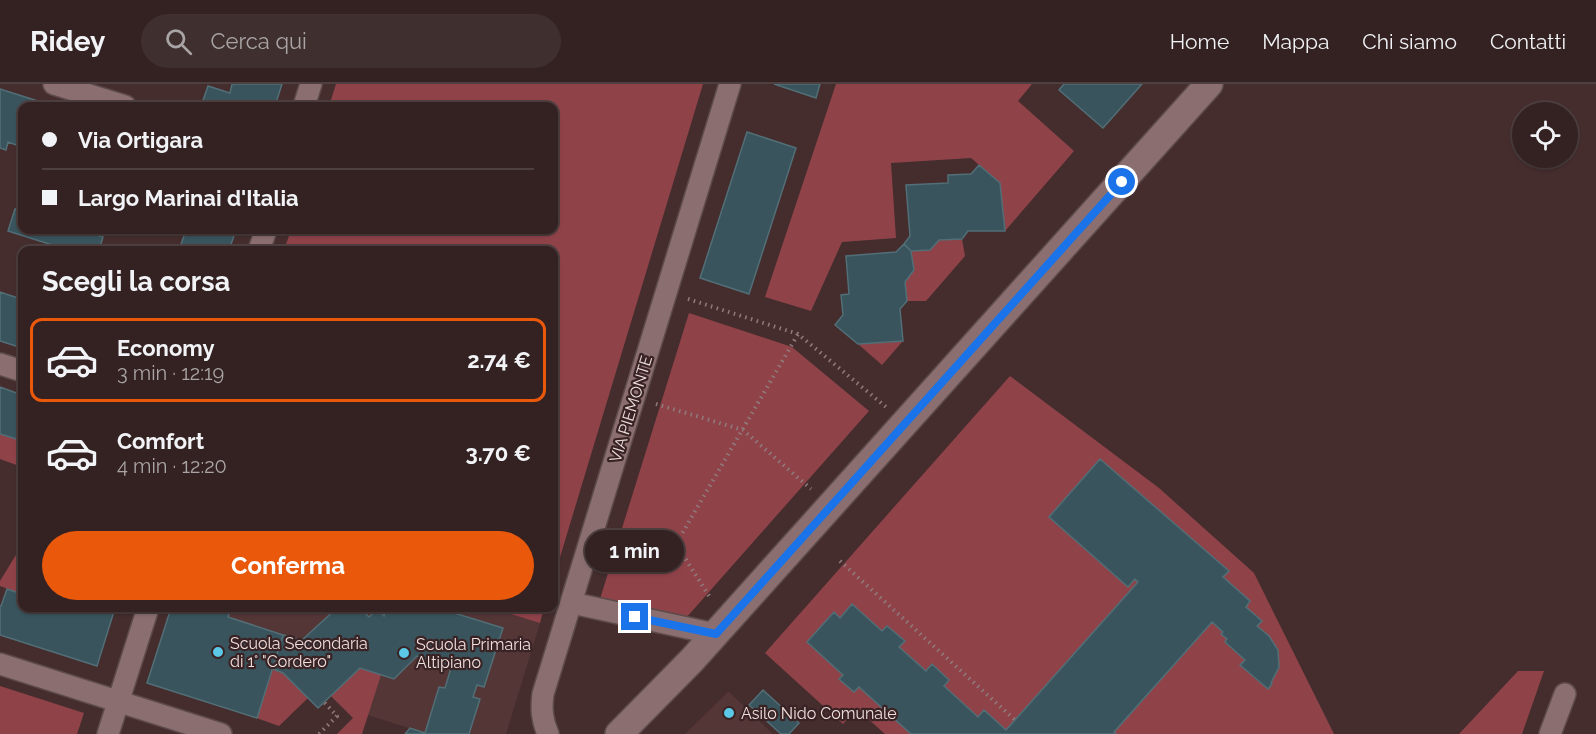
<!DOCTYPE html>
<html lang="it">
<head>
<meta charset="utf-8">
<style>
  :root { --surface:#342222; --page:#3f2f2f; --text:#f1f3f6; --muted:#a9a4a5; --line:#4e3f40; --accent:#ea580c }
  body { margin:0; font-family:Raleway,sans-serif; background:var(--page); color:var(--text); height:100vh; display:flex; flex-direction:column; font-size:22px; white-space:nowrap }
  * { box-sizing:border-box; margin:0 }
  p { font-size:20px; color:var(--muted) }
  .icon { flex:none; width:33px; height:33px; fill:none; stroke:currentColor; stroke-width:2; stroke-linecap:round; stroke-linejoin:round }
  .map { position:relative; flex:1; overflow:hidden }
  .panel { position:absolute; left:18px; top:162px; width:540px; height:366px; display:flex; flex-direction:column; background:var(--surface); border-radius:12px; box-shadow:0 2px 4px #0004,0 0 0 2px var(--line) }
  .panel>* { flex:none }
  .banner { position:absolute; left:18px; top:18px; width:540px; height:132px; border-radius:12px; box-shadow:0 2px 4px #0004,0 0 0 2px var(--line); display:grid; align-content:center; height:132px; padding:0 24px; background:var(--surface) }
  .tools { position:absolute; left:1512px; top:18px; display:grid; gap:12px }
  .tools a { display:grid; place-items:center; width:66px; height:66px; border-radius:50%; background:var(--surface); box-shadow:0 2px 4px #0004,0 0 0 2px var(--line); font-size:30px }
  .end { position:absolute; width:27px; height:27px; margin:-14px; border:8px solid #1a73e8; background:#fff; box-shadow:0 0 0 3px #fff }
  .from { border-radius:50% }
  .bubble { position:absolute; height:42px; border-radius:21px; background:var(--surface); box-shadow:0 2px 4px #0004,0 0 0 2px var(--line); font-size:20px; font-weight:700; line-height:42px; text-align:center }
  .banner b { display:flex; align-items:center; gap:21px; height:57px; font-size:22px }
  .banner b+b { border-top:2px solid var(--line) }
  .banner i { width:15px; height:15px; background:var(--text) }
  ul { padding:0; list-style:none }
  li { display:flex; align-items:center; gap:18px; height:84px; margin:0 12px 9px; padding:0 12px; border:3px solid transparent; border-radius:12px }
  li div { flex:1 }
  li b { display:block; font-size:22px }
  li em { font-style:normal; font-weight:700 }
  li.current { border-color:var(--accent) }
  li>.icon { width:54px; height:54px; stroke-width:1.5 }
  h2 { padding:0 24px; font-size:27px; line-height:72px }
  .cta { display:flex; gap:12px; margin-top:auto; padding:12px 24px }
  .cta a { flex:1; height:69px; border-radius:36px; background:var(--accent); color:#fff; font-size:24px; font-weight:700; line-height:69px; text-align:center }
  header { display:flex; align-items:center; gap:36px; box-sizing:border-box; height:84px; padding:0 30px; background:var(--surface); border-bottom:2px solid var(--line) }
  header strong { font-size:28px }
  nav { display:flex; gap:33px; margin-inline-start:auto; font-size:21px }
  .search { width:420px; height:54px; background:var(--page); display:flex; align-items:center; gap:15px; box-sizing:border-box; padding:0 21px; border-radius:33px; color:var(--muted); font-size:22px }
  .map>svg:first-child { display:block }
  .built { fill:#553637 }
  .green { fill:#8f4349 }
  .building { fill:#39545c; stroke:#526e76; stroke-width:1.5 }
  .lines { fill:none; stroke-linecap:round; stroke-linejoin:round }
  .minor-casing { stroke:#5d4a4a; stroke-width:24 }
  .tertiary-casing { stroke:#5d4a4a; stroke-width:30 }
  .path { stroke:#907b7c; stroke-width:4; stroke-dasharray:1.5 4.5; stroke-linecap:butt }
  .minor { stroke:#8b6f70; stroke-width:21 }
  .tertiary { stroke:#8b6f70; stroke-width:27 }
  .route { stroke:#1a73e8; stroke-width:8 }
  .poi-dot { fill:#5ac8e6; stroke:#3a2324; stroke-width:2 }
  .labels { text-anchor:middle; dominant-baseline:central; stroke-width:4.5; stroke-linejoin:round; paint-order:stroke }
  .street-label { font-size:16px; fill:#efdfdf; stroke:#3a2324 }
  .poi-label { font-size:16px; fill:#efdfdf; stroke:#3a2324; text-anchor:start }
</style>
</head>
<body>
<header>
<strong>Ridey</strong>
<div class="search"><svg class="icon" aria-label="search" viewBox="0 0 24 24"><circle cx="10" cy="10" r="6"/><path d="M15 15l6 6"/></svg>Cerca qui</div>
<nav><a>Home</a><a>Mappa</a><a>Chi siamo</a><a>Contatti</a></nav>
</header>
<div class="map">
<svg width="1596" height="650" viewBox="0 0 1596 650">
  <rect width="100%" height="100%" fill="#452d2e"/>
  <path class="built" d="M 171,524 L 491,524 L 540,539 L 506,650 L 405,650 L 409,644 L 342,623 L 331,612 L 318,624 L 308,614 L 279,642 L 147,599 Z
    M 728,608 L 729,608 L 773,650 L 685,650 Z"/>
  <path class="green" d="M 336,0 L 703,0 L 554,493 L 554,166 L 284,166 L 291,146 L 554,146 L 554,22 L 329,22 Z
    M 836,0 L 1032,0 L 1018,17 L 1074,67 L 1005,147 L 1000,99 L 971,74 L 891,79 L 896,154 L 842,158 L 811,227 L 765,213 Z
    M 962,155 L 965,172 L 926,217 L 907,217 L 905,198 L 914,186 L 911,167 L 939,156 Z
    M 689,229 L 792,263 L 869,327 L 686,534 L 600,515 Z
    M 903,257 L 882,281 L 858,260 Z
    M 1010,292 L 1159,404 L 1254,489 L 1334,650 L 885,650 L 857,625 L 843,640 L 765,569 Z
    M 22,347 L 22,383 L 0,375 L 0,350 L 19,356 Z
    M 19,466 L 22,467 L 22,510 L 0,502 L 0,497 Z
    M 491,524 L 544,524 L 540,539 Z
    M 360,584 L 381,591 L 362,650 L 337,650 L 353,634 L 331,612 Z
    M 273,585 L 283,589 L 308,614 L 279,642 L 257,634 Z
    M 1518,587 L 1544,587 L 1522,650 L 1459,650 Z
    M 0,602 L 84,629 L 77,650 L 0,650 Z"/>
  <path class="building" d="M 232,0 L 282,0 L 275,22 L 201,22 L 208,2 L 230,9 Z
    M 774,0 L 820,0 L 816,14 Z
    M 1064,0 L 1142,0 L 1103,44 L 1059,6 Z
    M 0,5 L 41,18 L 39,22 L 22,22 L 22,63 L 8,58 L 6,66 L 0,64 Z
    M 747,48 L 796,64 L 749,210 L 700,194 Z
    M 979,81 L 1000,99 L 1005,147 L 968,147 L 962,155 L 939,156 L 930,166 L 911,167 L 904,160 L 910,152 L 906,101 L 948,99 L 948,91 L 971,90 Z
    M 15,125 L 22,127 L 22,146 L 79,146 L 103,153 L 99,166 L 68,166 L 8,147 Z
    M 186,146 L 236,146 L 229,166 L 179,166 Z
    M 904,160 L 911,167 L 914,186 L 905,198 L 907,217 L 900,225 L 903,257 L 858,260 L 835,241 L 843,231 L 841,211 L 849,210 L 846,172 L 896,168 Z
    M 22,200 L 22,264 L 0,257 L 0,208 L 18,214 Z
    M 0,303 L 22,311 L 22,347 L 20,356 L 0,350 Z
    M 1100,375 L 1229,487 L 1223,493 L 1250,517 L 1246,523 L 1262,537 L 1257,542 L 1269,552 L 1278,566 L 1279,583 L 1271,599 L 1272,600 L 1268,605 L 1240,581 L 1245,576 L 1225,558 L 1227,555 L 1221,550 L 1223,548 L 1212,538 L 1114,648 L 1116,650 L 911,650 L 859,603 L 854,608 L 839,595 L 843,591 L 807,558 L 834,528 L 840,534 L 852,520 L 882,547 L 887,542 L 905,557 L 899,563 L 926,587 L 932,580 L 949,596 L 944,602 L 978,633 L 984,626 L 1006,646 L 1138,498 L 1135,495 L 1128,503 L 1049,433 Z
    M 7,505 L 22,510 L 22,524 L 115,524 L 97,582 L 0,551 L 0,522 L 1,522 Z
    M 171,524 L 249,524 L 247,529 L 231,524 L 228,533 L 283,551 L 257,634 L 147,599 Z
    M 337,524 L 360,524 L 369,533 L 377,525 L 384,532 L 387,524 L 438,524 L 503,544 L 484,603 L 477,601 L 473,613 L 480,615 L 469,650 L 405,650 L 410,644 L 425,649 L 439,603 L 445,604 L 451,584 L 417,572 L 394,595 L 360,584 L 318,624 L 283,589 L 273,585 L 283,551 L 302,556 Z
    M 763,606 L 799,639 L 789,650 L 781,650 L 749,621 Z"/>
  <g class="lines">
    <defs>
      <path id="minor" d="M 54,0 L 125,22
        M 304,22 L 311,0
        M 259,166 L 266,146
        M 0,280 L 22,287
        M 572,519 L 715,550
        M 0,580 L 221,650
        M 108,650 L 148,524
        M 548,650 C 542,636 541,625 543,610 L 730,0
        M 1550,650 L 1565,610"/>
      <path id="tertiary" d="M 619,650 L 692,576 L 1209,0"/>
    </defs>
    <use href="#minor" class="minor-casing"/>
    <use href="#tertiary" class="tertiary-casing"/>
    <path class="path" d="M 688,215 L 798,250 L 886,323
      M 656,320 L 743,346 L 811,405
      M 676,460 L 711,515
      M 611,464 L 676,460 L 798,250
      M 840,477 L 1015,636
      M 319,650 L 337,632 L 324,618"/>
    <use href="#minor" class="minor"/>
    <use href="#tertiary" class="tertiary"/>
  </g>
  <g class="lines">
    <path class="route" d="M 635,533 L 716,550 L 1122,98"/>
  </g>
  <g class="poi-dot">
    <circle cx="218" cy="568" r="6"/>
    <circle cx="404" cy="569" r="6"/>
    <circle cx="729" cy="629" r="6"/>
  </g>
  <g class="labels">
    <g class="street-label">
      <text transform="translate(631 325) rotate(-73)">VIA PIEMONTE</text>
    </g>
    <g class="poi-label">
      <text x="230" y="559">Scuola Secondaria<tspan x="230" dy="18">di 1° "Cordero"</tspan></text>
      <text x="416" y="560">Scuola Primaria<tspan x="416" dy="18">Altipiano</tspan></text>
      <text x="741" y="629">Asilo Nido Comunale</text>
    </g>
  </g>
</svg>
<div class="tools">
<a><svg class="icon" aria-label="locate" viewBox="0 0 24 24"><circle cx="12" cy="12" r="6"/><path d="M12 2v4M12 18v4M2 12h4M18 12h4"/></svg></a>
</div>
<i class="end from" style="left:1122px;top:98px"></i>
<i class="end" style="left:635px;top:533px"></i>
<div class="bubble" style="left:585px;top:446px;width:99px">1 min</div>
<div class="banner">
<b><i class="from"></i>Via Ortigara</b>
<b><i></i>Largo Marinai d'Italia</b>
</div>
<section class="panel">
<h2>Scegli la corsa</h2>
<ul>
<li class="current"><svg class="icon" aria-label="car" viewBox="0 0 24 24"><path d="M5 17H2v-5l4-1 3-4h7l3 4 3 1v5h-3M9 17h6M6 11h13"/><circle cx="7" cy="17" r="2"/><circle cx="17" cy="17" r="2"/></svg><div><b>Economy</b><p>3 min · 12:19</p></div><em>2.74 €</em></li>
<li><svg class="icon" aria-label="car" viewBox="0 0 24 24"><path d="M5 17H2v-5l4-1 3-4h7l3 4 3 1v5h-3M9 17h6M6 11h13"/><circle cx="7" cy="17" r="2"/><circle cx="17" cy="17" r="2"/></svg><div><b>Comfort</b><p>4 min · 12:20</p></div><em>3.70 €</em></li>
</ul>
<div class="cta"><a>Conferma</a></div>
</section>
</div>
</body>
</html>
